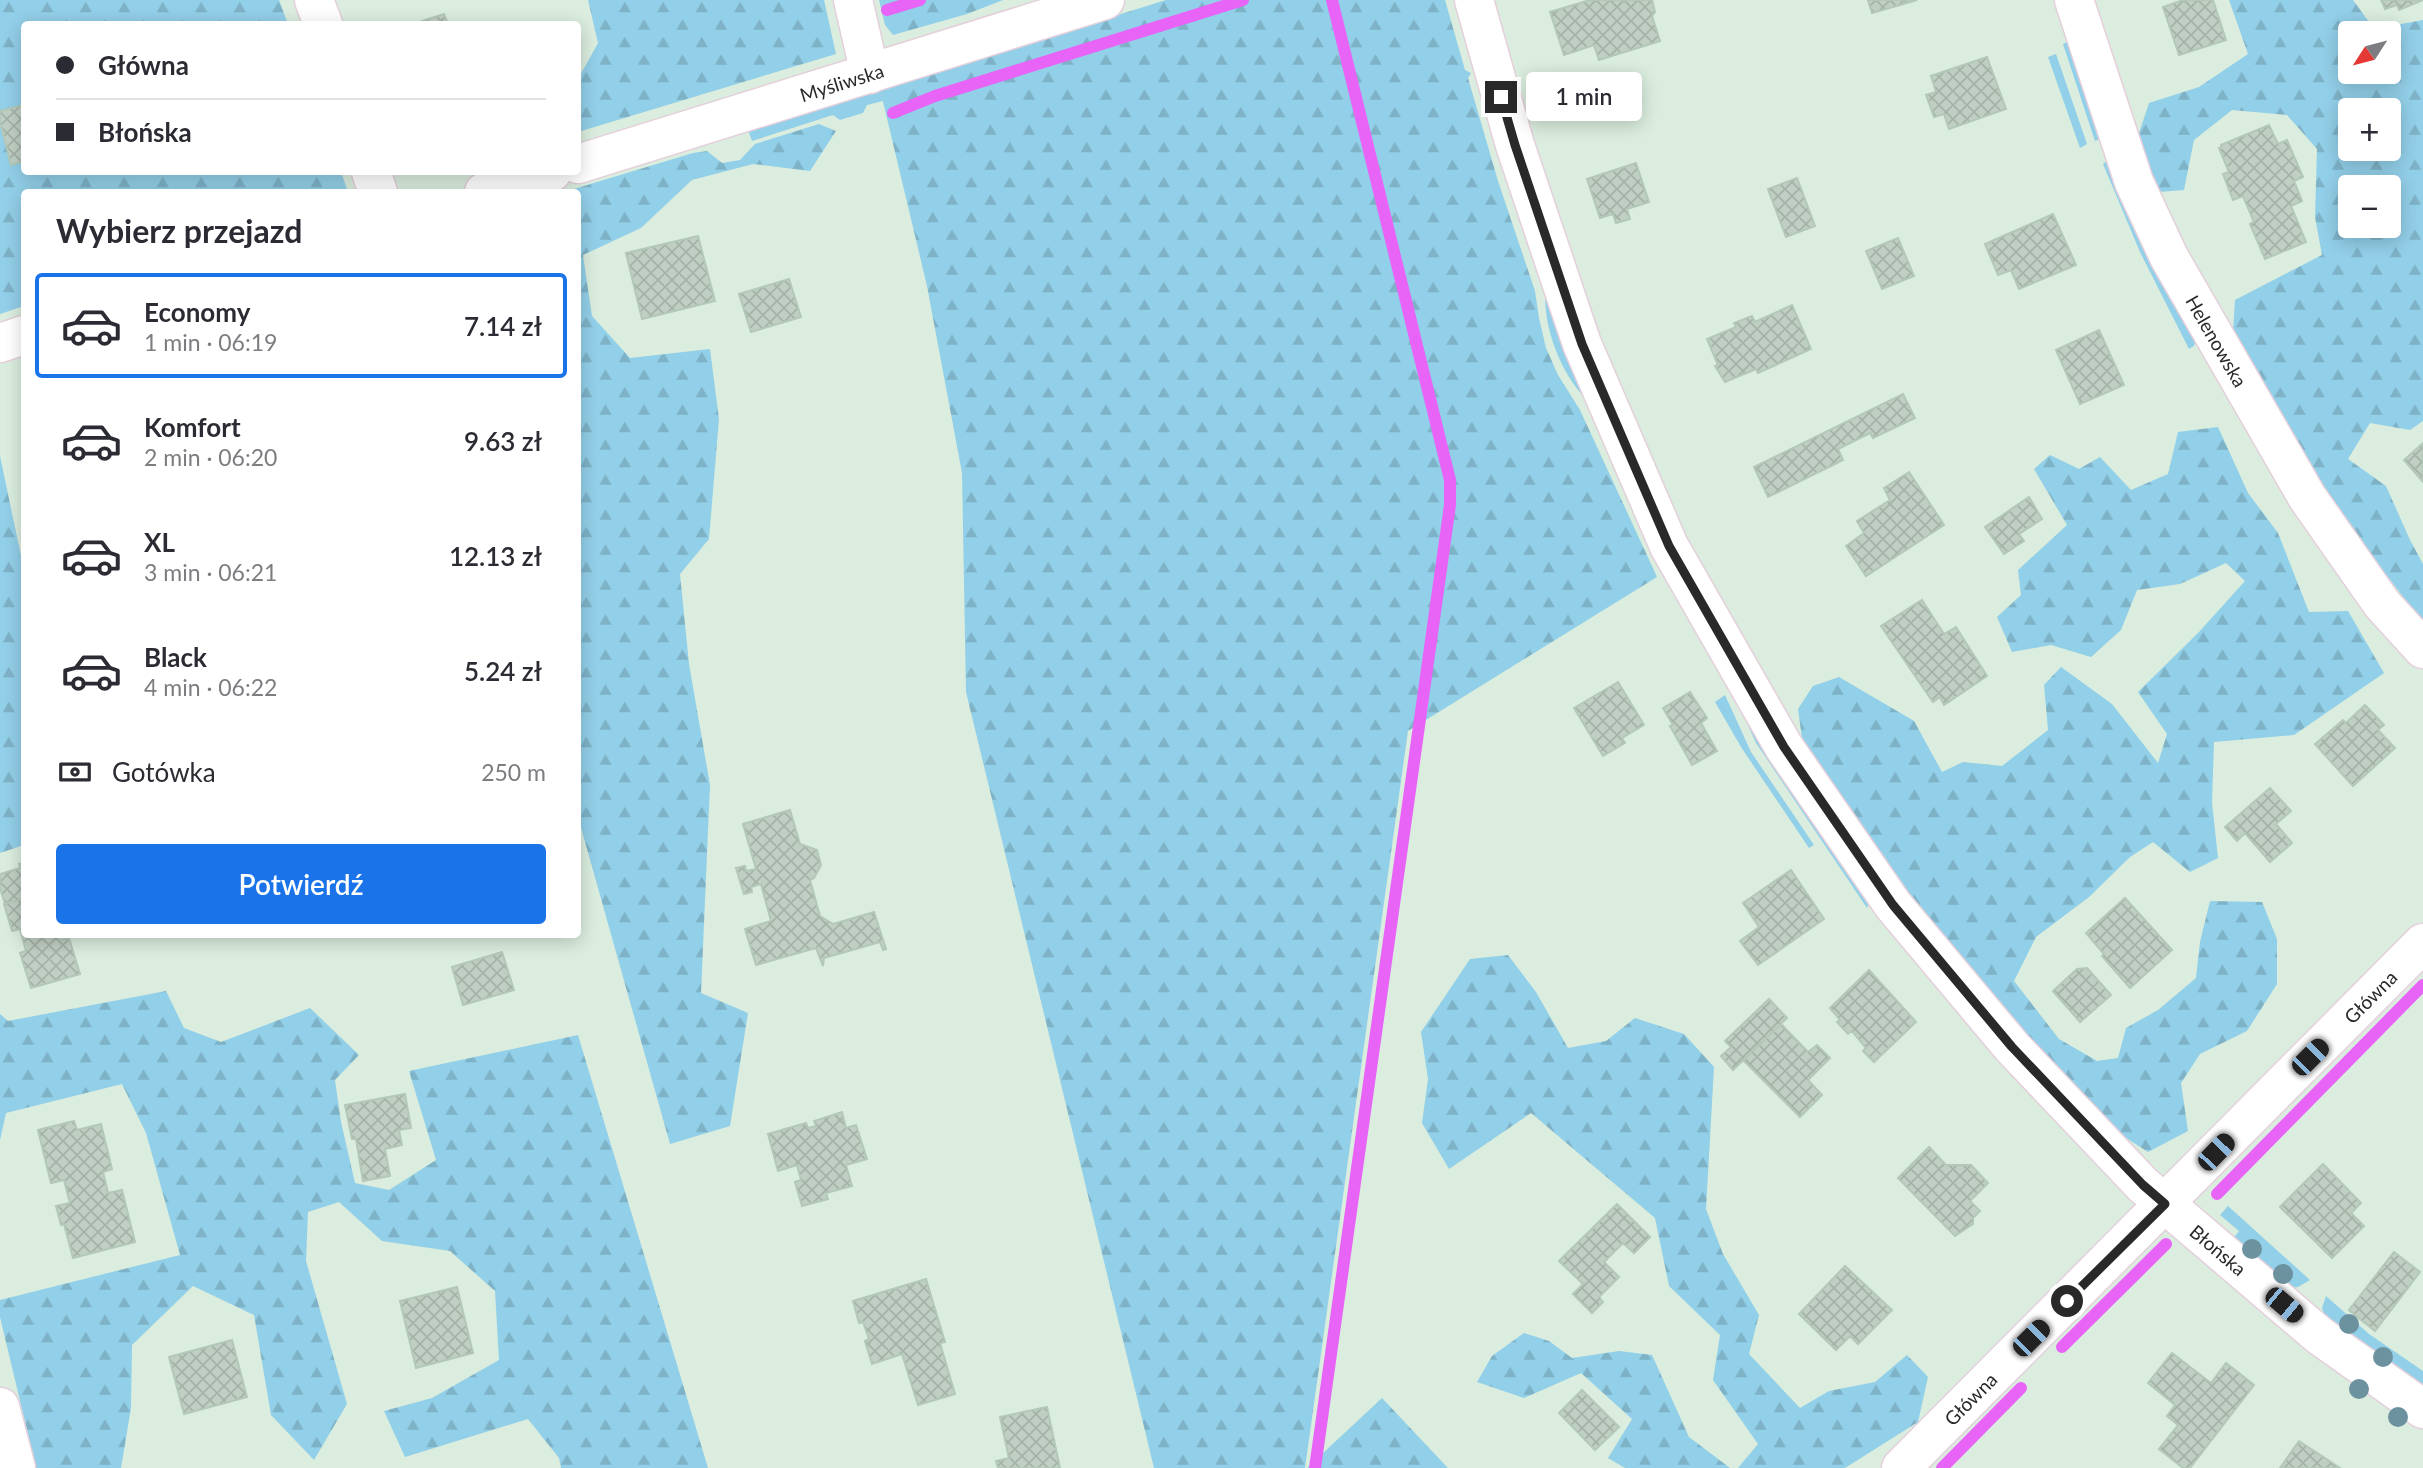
<!DOCTYPE html>
<html lang="pl">
<head>
<meta charset="utf-8">
<style>
  :root { --surface:#fff; --page:#f2f2f3; --text:#2b2b33; --muted:#7c7c81; --line:#e1e1e2; --accent:#1a73e8 }
  body { margin:0; font-family:Lato,sans-serif; background:var(--page); color:var(--text); height:100vh; display:flex; flex-direction:column; font-size:26px; white-space:nowrap }
  * { box-sizing:border-box; margin:0 }
  p { font-size:23px; color:var(--muted) }
  .icon { flex:none; width:38px; height:38px; fill:none; stroke:currentColor; stroke-width:2; stroke-linecap:round; stroke-linejoin:round }
  .map { position:relative; flex:1; overflow:hidden }
  .panel { position:absolute; left:21px; top:189px; width:560px; height:749px; display:flex; flex-direction:column; background:var(--surface); border-radius:7px; box-shadow:0 4px 18px #0003 }
  .panel>* { flex:none }
  .top-card { position:absolute; left:21px; top:21px; width:560px; height:154px; border-radius:7px; box-shadow:0 4px 18px #0003; display:grid; align-content:center; height:154px; padding:0 35px; background:var(--surface) }
  .needle { width:46px; rotate:234deg }
  .controls { position:absolute; left:2338px; top:21px; display:grid; gap:14px }
  .controls a { display:grid; place-items:center; width:63px; height:63px; border-radius:7px; background:var(--surface); box-shadow:0 4px 18px #0003; font-size:35px }
  .end { position:absolute; width:32px; height:32px; margin:-16px; border:9px solid #292929; background:#fff; box-shadow:0 0 0 4px #fff }
  .from { border-radius:50% }
  .bubble { position:absolute; height:49px; border-radius:7px; background:var(--surface); box-shadow:0 4px 18px #0003; font-size:23px; font-weight:600; line-height:49px; text-align:center }
  .car { position:absolute; width:21px; height:42px; margin:-21px -10px; border-radius:9px; box-shadow:0 0 5px 2px #0007; background:linear-gradient(#222 24%,#8ab4d8 0 40%,#222 0 76%,#8ab4d8 0 86%,#222 0) }
  .top-card b { display:flex; align-items:center; gap:24px; height:66px; font-size:26px }
  .top-card b+b { border-top:2px solid var(--line) }
  .top-card i { width:18px; height:18px; background:var(--text) }
  ul { padding:0; list-style:none }
  li { display:flex; align-items:center; gap:21px; height:105px; margin:0 14px 10px; padding:0 21px; border:4px solid transparent; border-radius:7px }
  li div { flex:1 }
  li b { display:block; font-size:26px }
  li em { font-style:normal; font-weight:600 }
  li.on { border-color:var(--accent) }
  li>.icon { width:63px; height:63px; stroke-width:1.5 }
  h2 { padding:0 35px; font-size:32px; line-height:84px }
  .pay { display:flex; align-items:center; gap:18px; height:77px; padding:0 35px; font-size:26px }
  .pay p { margin-inline-start:auto }
  .cta { display:flex; gap:14px; margin-top:auto; padding:14px 35px }
  .cta a { flex:1; height:80px; border-radius:7px; background:var(--accent); color:#fff; font-size:28px; font-weight:600; line-height:80px; text-align:center }
  .map>svg:first-child { display:block }
  .grass { fill:#92cfe8 }
  .forest { fill:url(#forest-firs); fill-rule:evenodd }
  .lines { fill:none; stroke-linecap:round; stroke-linejoin:round }
  .stream { stroke:#e864f7; stroke-width:12 }
  .building { fill:url(#building-cross-hatch); stroke:#b3c8b9; stroke-width:2 }
  .minor-casing { stroke:#e4cfdb; stroke-width:41 }
  .minor { stroke:#fff; stroke-width:38 }
  .tree { fill:#6d929f }
  .route { stroke:#292929; stroke-width:9 }
  .labels { text-anchor:middle; dominant-baseline:central; stroke-width:7; stroke-linejoin:round; paint-order:stroke }
  .street-label { font-size:19px; fill:#292929; stroke:#fff }
</style>
</head>
<body>
<div class="map">
<svg width="2423" height="1468" viewBox="0 0 2423 1468">
  <defs>
    <pattern id="forest-firs" width="22" height="20" patternUnits="userSpaceOnUse" patternTransform="scale(1.75)"><rect width="22" height="20" fill="#92cfe8"/><path d="M5 1l3.5 6h-7zM16 11l3.5 6h-7z" fill="#7eb2c7"/></pattern>
    <pattern id="building-cross-hatch" width="8" height="8" patternUnits="userSpaceOnUse" patternTransform="scale(1.75)"><rect width="8" height="8" fill="#c0cfc3"/><path d="M0 0l8 8M0 8l8-8" fill="none" stroke="#a5b2a8"/></pattern>
  </defs>
  <rect width="100%" height="100%" fill="#daedde"/>
  <path class="grass" d="M 2067,42 L 2074,47 L 2100,139 L 2095,141 L 2063,44 Z
    M 2056,54 L 2087,144 L 2080,148 L 2048,57 Z
    M 880,89 L 883,101 L 867,105 L 863,113 L 840,120 L 833,115 L 752,141 L 748,130 Z
    M 2107,161 L 2197,337 L 2194,346 L 2189,349 L 2140,252 L 2103,164 Z
    M 1546,289 L 1590,402 C 1563,380 1541,324 1546,289 Z
    M 1734,694 L 1870,899 L 1867,908 L 1756,743 Z
    M 1725,695 L 1751,752 L 1814,845 L 1809,848 L 1741,747 L 1715,702 Z
    M 2228,1206 L 2310,1280 L 2298,1287 L 2291,1288 L 2232,1240 L 2239,1231 L 2220,1215 Z
    M 2326,1296 L 2369,1334 L 2423,1371 L 2423,1387 L 2327,1322 L 2322,1308 Z"/>
  <path class="forest" d="M 0,0 L 279,0 L 288,24 L 24,24 L 24,172 L 341,172 L 348,192 L 24,192 L 24,306 L 0,314 Z
    M 588,0 L 824,0 L 836,54 L 578,132 L 578,79 L 598,43 Z
    M 879,0 L 1003,0 L 967,14 L 893,35 L 885,25 Z
    M 1166,0 L 1445,0 L 1465,70 L 1471,73 L 1468,78 L 1498,181 L 1535,291 L 1539,318 L 1546,348 L 1558,375 L 1580,410 L 1657,577 L 1408,731 L 1305,1468 L 1154,1468 L 966,692 L 962,473 L 927,286 L 880,89 Z
    M 2229,0 L 2353,0 L 2374,29 L 2423,20 L 2423,421 L 2410,430 L 2370,423 L 2348,459 L 2386,486 L 2410,540 L 2423,564 L 2423,619 L 2421,620 L 2381,568 L 2304,460 L 2233,331 L 2235,300 L 2322,255 L 2315,217 L 2317,149 L 2287,115 L 2232,110 L 2194,140 L 2184,190 L 2159,192 L 2138,136 L 2149,103 L 2199,87 L 2248,54 ZM 2350,33 L 2389,33 L 2389,72 L 2350,72 ZM 2350,110 L 2389,110 L 2389,149 L 2350,149 ZM 2350,187 L 2389,187 L 2389,226 L 2350,226 Z
    M 819,124 L 836,131 L 810,171 L 753,164 L 692,180 L 641,228 L 583,255 L 592,316 L 630,358 L 710,349 L 719,419 L 709,539 L 680,574 L 689,664 L 710,785 L 701,993 L 748,1013 L 730,1126 L 670,1144 L 578,817 L 578,192 L 564,192 L 693,153 L 707,151 L 722,163 L 740,160 L 755,144 Z
    M 2218,427 L 2248,493 L 2278,533 L 2309,612 L 2348,611 L 2384,673 L 2294,735 L 2214,742 L 2212,803 L 2218,858 L 2190,872 L 2153,842 L 2130,857 L 2089,897 L 2036,937 L 2014,981 L 2059,1039 L 2097,1061 L 2118,1058 L 2126,1028 L 2158,1010 L 2196,978 L 2200,942 L 2210,901 L 2262,902 L 2277,939 L 2277,984 L 2247,1031 L 2200,1054 L 2181,1083 L 2188,1131 L 2148,1152 L 2117,1132 L 1972,976 L 1926,922 L 1803,745 L 1798,709 L 1813,686 L 1839,677 L 1914,721 L 1942,772 L 1963,762 L 2002,766 L 2048,730 L 2044,685 L 2061,667 L 2112,704 L 2158,763 L 2167,734 L 2138,692 L 2199,632 L 2245,581 L 2226,563 L 2180,584 L 2137,590 L 2121,630 L 2091,657 L 2051,645 L 2012,652 L 1997,617 L 2021,595 L 2018,570 L 2067,525 L 2034,469 L 2050,455 L 2079,469 L 2100,457 L 2131,490 L 2168,474 L 2178,432 Z
    M 0,456 L 24,570 L 24,845 L 0,853 Z
    M 1508,955 L 1536,992 L 1568,1048 L 1606,1041 L 1635,1018 L 1684,1034 L 1714,1067 L 1706,1209 L 1723,1254 L 1759,1315 L 1749,1354 L 1800,1408 L 1829,1391 L 1875,1382 L 1907,1355 L 1928,1377 L 1918,1422 L 1845,1468 L 1738,1468 L 1758,1444 L 1713,1380 L 1720,1335 L 1669,1286 L 1655,1218 L 1531,1113 L 1449,1169 L 1422,1123 L 1428,1079 L 1421,1032 L 1470,959 Z
    M 166,991 L 184,1028 L 221,1042 L 310,1008 L 359,1055 L 335,1080 L 341,1122 L 355,1183 L 389,1190 L 436,1160 L 409,1071 L 578,1035 L 708,1468 L 561,1468 L 559,1458 L 528,1419 L 405,1457 L 384,1411 L 432,1398 L 499,1360 L 495,1291 L 450,1251 L 382,1241 L 339,1202 L 308,1212 L 306,1261 L 347,1404 L 314,1460 L 271,1415 L 254,1315 L 193,1286 L 132,1345 L 131,1408 L 121,1468 L 36,1468 L 0,1317 L 0,1300 L 180,1255 L 146,1133 L 122,1084 L 6,1113 L 0,1140 L 0,1014 L 8,1021 Z
    M 1524,1333 L 1549,1341 L 1572,1358 L 1619,1351 L 1652,1355 L 1689,1437 L 1730,1468 L 1625,1468 L 1608,1458 L 1632,1419 L 1581,1373 L 1524,1398 L 1477,1382 L 1492,1356 Z
    M 1382,1398 L 1448,1468 L 1307,1468 Z"/>
  <g class="lines">
    <path class="stream" d="M 887,10 L 920,0
      M 893,113 L 935,96 L 1243,0
      M 2217,1194 L 2423,985
      M 2062,1347 L 2166,1244
      M 1315,1468 L 1450,505 L 1450,480 L 1332,0
      M 1942,1468 L 2021,1388"/>
  </g>
  <path class="building" d="M 1590,0 L 1652,0 L 1655,12 L 1652,16 L 1660,41 L 1599,60 L 1594,45 L 1564,55 L 1550,12 Z
    M 1868,0 L 1917,0 L 1872,13 Z
    M 2183,0 L 2213,0 L 2226,40 L 2179,55 L 2163,7 Z
    M 2381,0 L 2423,0 L 2399,10 L 2397,5 L 2385,9 Z
    M 444,14 L 448,24 L 413,24 Z
    M 1987,57 L 2006,109 L 1949,129 L 1944,114 L 1934,117 L 1926,95 L 1936,92 L 1931,76 Z
    M 24,105 L 24,161 L 11,165 L 0,122 L 0,111 Z
    M 2269,125 L 2278,144 L 2287,140 L 2303,177 L 2294,181 L 2302,201 L 2291,206 L 2306,242 L 2265,259 L 2250,224 L 2254,222 L 2243,196 L 2233,200 L 2223,174 L 2229,172 L 2219,148 L 2221,148 L 2221,145 Z
    M 1636,163 L 1649,202 L 1627,209 L 1630,219 L 1616,223 L 1613,214 L 1600,218 L 1587,179 Z
    M 1797,178 L 1815,226 L 1786,237 L 1768,189 Z
    M 2053,214 L 2076,265 L 2019,289 L 2011,270 L 1998,275 L 1985,244 Z
    M 698,236 L 715,301 L 642,319 L 626,253 Z
    M 1898,238 L 1914,276 L 1882,289 L 1866,251 Z
    M 789,279 L 801,317 L 751,332 L 739,294 Z
    M 1792,305 L 1811,349 L 1758,373 L 1756,369 L 1725,382 L 1715,366 L 1718,365 L 1707,339 L 1736,327 L 1734,323 L 1752,316 L 1755,322 Z
    M 2099,330 L 2124,385 L 2080,404 L 2056,350 Z
    M 1903,394 L 1915,418 L 1873,438 L 1870,433 L 1838,449 L 1843,460 L 1768,497 L 1754,467 Z
    M 2423,443 L 2423,482 L 2404,460 Z
    M 1909,472 L 1944,525 L 1866,576 L 1846,546 L 1864,533 L 1857,521 L 1890,500 L 1884,488 Z
    M 2029,497 L 2042,519 L 2019,534 L 2024,541 L 2004,554 L 1985,527 Z
    M 1922,600 L 1944,634 L 1956,627 L 1987,676 L 1944,705 L 1940,697 L 1933,702 L 1881,626 Z
    M 1618,682 L 1644,725 L 1622,738 L 1625,743 L 1603,756 L 1574,708 Z
    M 1690,692 L 1707,718 L 1701,723 L 1717,751 L 1692,765 L 1670,726 L 1673,725 L 1663,708 Z
    M 2365,705 L 2384,725 L 2378,730 L 2395,748 L 2353,786 L 2315,744 L 2343,720 L 2346,723 Z
    M 2270,788 L 2291,811 L 2276,824 L 2292,843 L 2270,862 L 2245,833 L 2237,841 L 2225,827 Z
    M 790,810 L 800,844 L 817,850 L 821,865 L 814,878 L 810,880 L 820,916 L 833,924 L 874,912 L 886,949 L 883,950 L 880,942 L 824,958 L 823,966 L 816,948 L 756,965 L 745,929 L 771,921 L 761,884 L 751,887 L 752,892 L 744,894 L 736,868 L 745,866 L 746,871 L 756,869 L 743,824 Z
    M 24,863 L 24,898 L 5,904 L 0,888 L 0,874 L 20,868 L 19,864 Z
    M 1791,870 L 1824,919 L 1758,965 L 1740,941 L 1759,927 L 1743,903 Z
    M 24,898 L 24,934 L 61,934 L 62,940 L 69,938 L 80,974 L 31,988 L 20,953 L 26,951 L 20,929 L 12,931 L 4,904 Z
    M 2125,898 L 2172,950 L 2130,988 L 2102,956 L 2104,954 L 2086,933 Z
    M 502,952 L 514,990 L 463,1005 L 452,967 Z
    M 2087,968 L 2111,995 L 2080,1022 L 2053,991 L 2077,969 Z
    M 1869,970 L 1916,1022 L 1874,1062 L 1863,1051 L 1866,1048 L 1852,1031 L 1848,1034 L 1837,1022 L 1840,1020 L 1830,1008 Z
    M 1769,999 L 1787,1018 L 1733,1070 L 1721,1056 L 1731,1047 L 1725,1041 Z
    M 1781,1024 L 1808,1052 L 1817,1045 L 1830,1058 L 1808,1080 L 1822,1095 L 1800,1117 L 1743,1060 Z
    M 405,1094 L 411,1128 L 399,1130 L 402,1145 L 385,1149 L 390,1176 L 363,1181 L 356,1139 L 352,1139 L 345,1105 Z
    M 842,1112 L 846,1128 L 856,1125 L 867,1159 L 846,1165 L 852,1186 L 826,1193 L 828,1199 L 802,1206 L 795,1182 L 801,1180 L 797,1165 L 778,1171 L 768,1134 L 806,1123 L 808,1128 L 816,1126 L 814,1121 Z
    M 74,1121 L 77,1130 L 101,1124 L 112,1169 L 103,1172 L 108,1193 L 122,1190 L 135,1242 L 73,1258 L 64,1224 L 61,1225 L 56,1206 L 70,1203 L 64,1180 L 51,1183 L 38,1130 Z
    M 1929,1147 L 1946,1165 L 1971,1165 L 1988,1183 L 1970,1201 L 1980,1211 L 1973,1218 L 1973,1224 L 1955,1236 L 1898,1178 Z
    M 2323,1164 L 2361,1203 L 2351,1213 L 2364,1226 L 2332,1258 L 2280,1207 Z
    M 1617,1204 L 1650,1237 L 1634,1253 L 1623,1243 L 1604,1262 L 1619,1277 L 1599,1297 L 1603,1302 L 1592,1313 L 1573,1294 L 1583,1284 L 1559,1261 Z
    M 2394,1252 L 2420,1272 L 2375,1331 L 2349,1310 Z
    M 1845,1266 L 1892,1310 L 1858,1344 L 1850,1336 L 1836,1350 L 1799,1314 Z
    M 926,1279 L 945,1342 L 940,1343 L 955,1394 L 918,1405 L 902,1354 L 872,1364 L 865,1341 L 869,1339 L 863,1322 L 859,1323 L 853,1301 Z
    M 457,1287 L 473,1353 L 416,1368 L 400,1301 Z
    M 232,1340 L 247,1397 L 184,1414 L 169,1357 Z
    M 2172,1353 L 2211,1383 L 2226,1363 L 2254,1385 L 2190,1468 L 2183,1468 L 2159,1449 L 2178,1425 L 2167,1416 L 2175,1405 L 2148,1383 Z
    M 1582,1390 L 1619,1427 L 1595,1450 L 1559,1413 Z
    M 1047,1407 L 1060,1468 L 998,1468 L 996,1461 L 1009,1458 L 1000,1417 Z
    M 2299,1441 L 2340,1468 L 2280,1468 Z"/>
  <g class="lines">
    <defs>
      <g id="minor">
        <path d="M 314,0 L 323,24"/>
        <path d="M 853,0 L 870,74"/>
        <path id="s1" d="M 1474,0 L 1515,145 L 1582,344 L 1669,546 L 1784,747 L 1893,905 L 2012,1047 L 2143,1185 L 2320,1336 L 2423,1409"/>
        <path id="s2" d="M 2074,0 L 2134,182 L 2169,257 L 2307,497 L 2382,604 L 2423,649"/>
        <path id="s3" d="M 578,164 L 1105,0"/>
        <path d="M 371,172 L 378,192"/>
        <path d="M 484,192 L 552,172"/>
        <path d="M 0,343 L 24,335"/>
        <path d="M 0,1407 L 16,1468"/>
        <path id="s4" d="M 1901,1468 L 2423,943"/>
      </g>
    </defs>
    <use href="#minor" class="minor-casing"/>
    <use href="#minor" class="minor"/>
  </g>
  <g class="tree">
    <circle cx="2252" cy="1249" r="10"/>
    <circle cx="2283" cy="1274" r="10"/>
    <circle cx="2349" cy="1324" r="10"/>
    <circle cx="2383" cy="1357" r="10"/>
    <circle cx="2359" cy="1389" r="10"/>
    <circle cx="2398" cy="1417" r="10"/>
  </g>
  <g class="lines">
    <path class="route" d="M 1501,97 L 1515,145 L 1582,344 L 1669,546 L 1784,747 L 1893,905 L 2012,1047 L 2143,1185 L 2165,1204 L 2067,1301"/>
  </g>
  <g class="labels">
    <g class="street-label">
      <text stroke="none"><textPath href="#s3" startOffset="276">Myśliwska</textPath></text>
      <text stroke="none"><textPath href="#s2" startOffset="371">Helenowska</textPath></text>
      <text stroke="none"><textPath href="#s4" startOffset="665">Główna</textPath></text>
      <text stroke="none"><textPath href="#s1" startOffset="1479">Błońska</textPath></text>
      <text stroke="none"><textPath href="#s4" startOffset="98">Główna</textPath></text>
    </g>
  </g>
</svg>
<div class="controls">
<a><svg class="needle" viewBox="-14 -14 28 28"><path d="M0-13l5 13h-10z" fill="#e53935"/><path d="M0 13l5-13h-10z" fill="#7c7c81"/></svg></a>
<a>+</a>
<a>−</a>
</div>
<i class="end from" style="left:2067px;top:1301px"></i>
<i class="end" style="left:1501px;top:97px"></i>
<div class="bubble" style="left:1526px;top:72px;width:116px">1 min</div>
<i class="car" style="left:2310px;top:1057px;rotate:45deg"></i>
<i class="car" style="left:2216px;top:1152px;rotate:44deg"></i>
<i class="car" style="left:2284px;top:1305px;rotate:130deg"></i>
<i class="car" style="left:2031px;top:1338px;rotate:45deg"></i>
<div class="top-card">
<b><i class="from"></i>Główna</b>
<b><i></i>Błońska</b>
</div>
<section class="panel">
<h2>Wybierz przejazd</h2>
<ul>
<li class="on"><svg class="icon" aria-label="car" viewBox="0 0 24 24"><path d="M5 17H2v-5l4-1 3-4h7l3 4 3 1v5h-3M9 17h6M6 11h13"/><circle cx="7" cy="17" r="2"/><circle cx="17" cy="17" r="2"/></svg><div><b>Economy</b><p>1 min · 06:19</p></div><em>7.14 zł</em></li>
<li><svg class="icon" aria-label="car" viewBox="0 0 24 24"><path d="M5 17H2v-5l4-1 3-4h7l3 4 3 1v5h-3M9 17h6M6 11h13"/><circle cx="7" cy="17" r="2"/><circle cx="17" cy="17" r="2"/></svg><div><b>Komfort</b><p>2 min · 06:20</p></div><em>9.63 zł</em></li>
<li><svg class="icon" aria-label="car" viewBox="0 0 24 24"><path d="M5 17H2v-5l4-1 3-4h7l3 4 3 1v5h-3M9 17h6M6 11h13"/><circle cx="7" cy="17" r="2"/><circle cx="17" cy="17" r="2"/></svg><div><b>XL</b><p>3 min · 06:21</p></div><em>12.13 zł</em></li>
<li><svg class="icon" aria-label="car" viewBox="0 0 24 24"><path d="M5 17H2v-5l4-1 3-4h7l3 4 3 1v5h-3M9 17h6M6 11h13"/><circle cx="7" cy="17" r="2"/><circle cx="17" cy="17" r="2"/></svg><div><b>Black</b><p>4 min · 06:22</p></div><em>5.24 zł</em></li>
</ul>
<div class="pay"><svg class="icon" aria-label="cash" viewBox="0 0 24 24"><path d="M3 7h18v10H3z"/><circle cx="12" cy="12" r="2"/></svg>Gotówka<p>250 m</p></div>
<div class="cta"><a>Potwierdź</a></div>
</section>
</div>
</body>
</html>
